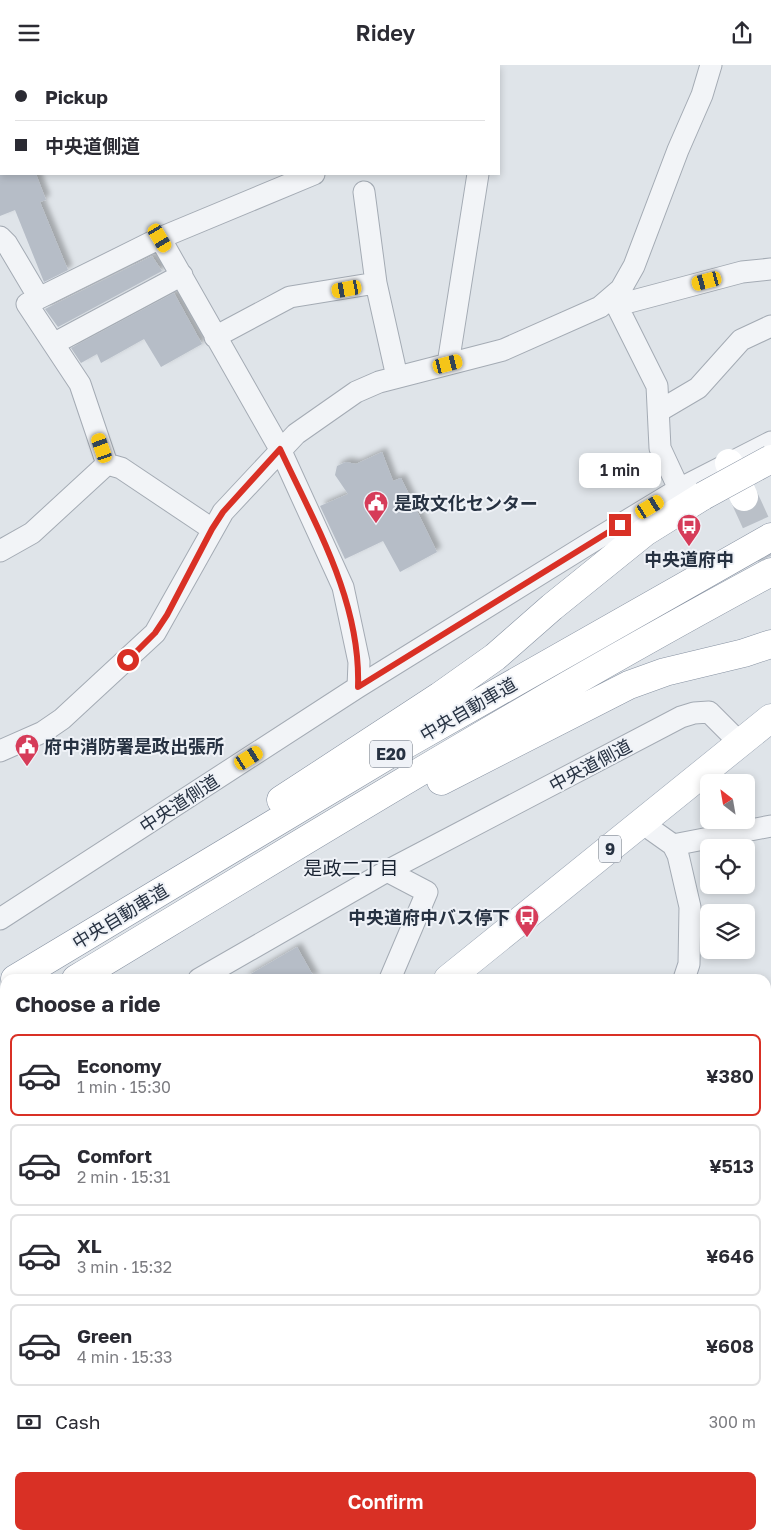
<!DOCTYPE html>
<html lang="en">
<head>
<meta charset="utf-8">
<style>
  :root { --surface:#fff; --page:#f7f7f7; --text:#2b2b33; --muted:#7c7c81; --line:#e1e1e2; --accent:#d93025 }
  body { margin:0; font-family:"Golos Text","Noto Sans JP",sans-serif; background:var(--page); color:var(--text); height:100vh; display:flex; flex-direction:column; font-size:19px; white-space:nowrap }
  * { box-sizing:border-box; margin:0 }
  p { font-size:16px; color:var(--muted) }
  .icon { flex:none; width:28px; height:28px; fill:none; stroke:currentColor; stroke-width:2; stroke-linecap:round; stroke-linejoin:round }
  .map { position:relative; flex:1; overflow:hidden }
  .details { position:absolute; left:0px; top:909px; width:771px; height:566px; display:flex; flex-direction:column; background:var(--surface); border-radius:15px 15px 0 0; box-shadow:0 2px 8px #0003 }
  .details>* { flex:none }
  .hud { position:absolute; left:0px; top:0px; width:500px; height:110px; box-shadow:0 2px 8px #0003; display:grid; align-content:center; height:110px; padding:0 15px; background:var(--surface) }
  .needle { width:32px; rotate:329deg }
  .buttons { position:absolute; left:700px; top:709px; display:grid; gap:10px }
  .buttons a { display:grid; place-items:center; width:55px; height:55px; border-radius:8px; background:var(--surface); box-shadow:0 2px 8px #0003; font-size:25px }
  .end { position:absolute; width:22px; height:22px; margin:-11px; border:6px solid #d93025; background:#fff; box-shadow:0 0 0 2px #fff }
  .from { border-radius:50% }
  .bubble { position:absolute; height:35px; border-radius:8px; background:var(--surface); box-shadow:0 2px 8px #0003; font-size:16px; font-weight:600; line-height:35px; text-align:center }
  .car { position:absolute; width:15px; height:30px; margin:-15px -8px; border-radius:6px; box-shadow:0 0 4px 1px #0007; background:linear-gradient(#f5c518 24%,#345 0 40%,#f5c518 0 76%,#345 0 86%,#f5c518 0) }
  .hud b { display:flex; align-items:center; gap:18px; height:48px; font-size:19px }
  .hud b+b { border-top:1px solid var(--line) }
  .hud i { width:12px; height:12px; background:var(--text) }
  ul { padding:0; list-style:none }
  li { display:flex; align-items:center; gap:15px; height:82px; margin:0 10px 8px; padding:0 5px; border:2px solid var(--line); border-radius:8px }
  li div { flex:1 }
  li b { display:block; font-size:19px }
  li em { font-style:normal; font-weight:600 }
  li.current { border-color:var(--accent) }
  li>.icon { width:45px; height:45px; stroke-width:1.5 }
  h2 { padding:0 15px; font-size:22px; line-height:60px }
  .pay { display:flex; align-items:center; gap:12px; height:55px; padding:0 15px; font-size:19px }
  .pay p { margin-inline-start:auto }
  .action { display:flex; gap:10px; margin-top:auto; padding:10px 15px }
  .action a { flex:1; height:58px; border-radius:8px; background:var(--accent); color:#fff; font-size:20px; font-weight:600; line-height:58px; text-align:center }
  header { display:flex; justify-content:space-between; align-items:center; height:65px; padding:0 15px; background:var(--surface); font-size:22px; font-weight:600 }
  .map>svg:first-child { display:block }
  .green { fill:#c6d4c0 }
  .water { fill:#98b3cc }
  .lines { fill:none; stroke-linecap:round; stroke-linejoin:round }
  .stream { stroke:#98b3cc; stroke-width:5.5 }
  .building { fill:#b6bdc7; filter:url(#shadow) }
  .secondary-tunnel { stroke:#bac0c8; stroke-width:28; stroke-dasharray:28 14; stroke-linecap:butt }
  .street-casing { stroke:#a4abb4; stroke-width:23 }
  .primary-casing { stroke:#9ea8b6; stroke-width:29 }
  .highway-casing { stroke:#8691a1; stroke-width:29 }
  .street { stroke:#f2f4f7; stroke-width:21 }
  .secondary { stroke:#fff; stroke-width:28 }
  .primary { stroke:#fff; stroke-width:28 }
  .highway { stroke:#fff; stroke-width:28 }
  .highway-bridge-casing { stroke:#8691a1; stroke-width:29; stroke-linecap:butt }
  .highway-bridge { stroke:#fff; stroke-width:28 }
  .route { stroke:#d93025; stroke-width:6 }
  .labels { text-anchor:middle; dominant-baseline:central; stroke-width:4; stroke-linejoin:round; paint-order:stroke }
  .shield { fill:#eff2f7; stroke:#636c78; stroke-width:1 }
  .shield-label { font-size:16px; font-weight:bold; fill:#273242 }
  .poi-label { font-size:18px; font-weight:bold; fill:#273242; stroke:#eff2f7; text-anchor:start }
  .street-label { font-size:18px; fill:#273242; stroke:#eff2f7 }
  .neighbourhood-label { font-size:19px; fill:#192332; stroke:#eff2f7 }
</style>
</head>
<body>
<header><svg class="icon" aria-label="menu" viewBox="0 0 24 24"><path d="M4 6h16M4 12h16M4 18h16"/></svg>Ridey<svg class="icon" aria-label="share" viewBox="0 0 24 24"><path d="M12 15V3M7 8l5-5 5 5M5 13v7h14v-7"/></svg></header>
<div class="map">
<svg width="771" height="1474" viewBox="0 0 771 1474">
  <defs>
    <filter id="shadow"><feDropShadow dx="4.5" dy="-4.5" stdDeviation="2.5" flood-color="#0004"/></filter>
  </defs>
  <rect width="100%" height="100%" fill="#dfe4e9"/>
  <path class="green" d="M 771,1026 L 771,1474 L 607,1474 L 608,1470 L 766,1470 L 766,1027 Z"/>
  <path class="water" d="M 771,1381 L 771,1474 L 703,1474 L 704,1470 L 766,1470 L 766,1386 Z"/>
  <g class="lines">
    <path class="stream" d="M 564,1474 L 565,1470"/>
  </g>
  <path class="building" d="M 0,109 L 36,109 L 46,135 L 40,137 L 68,205 L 44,217 L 15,145 L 0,151 Z
    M 152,191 L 162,206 L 58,262 L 45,244 Z
    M 174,228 L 202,279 L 161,302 L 144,274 L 101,298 L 97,289 L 81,298 L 71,283 Z
    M 382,387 L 393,416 L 401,413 L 437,487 L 400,507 L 383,476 L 345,494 L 320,441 L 348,429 L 335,410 L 337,401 L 346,397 L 356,399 Z
    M 297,882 L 315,914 L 242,914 Z"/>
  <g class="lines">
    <path class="secondary-tunnel" d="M 744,432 L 771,491"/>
    <defs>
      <path id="street" d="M 321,1 L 325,0
        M 364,127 L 376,218
        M 0,172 L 7,179 L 39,233
        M 160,173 L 280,384 L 343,522 L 359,597 L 358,622
        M 613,233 L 657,321 L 660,383 L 679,424
        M 618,240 L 742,207 L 771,204
        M 215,272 L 290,232 L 376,218 L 397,312
        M 55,278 L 182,210
        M 448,299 L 478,109
        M 659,346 L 698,323 L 741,275 L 771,261
        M 107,399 L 80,319 L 27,239 L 160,173 L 314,109
        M 107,399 L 121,403 L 212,464
        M 0,486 L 32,468 L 107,399
        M 0,686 L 43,667 L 62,654 L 155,568 L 223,447 L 296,369 L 356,327 L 379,317 L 503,285 L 600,242 L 621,224 L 634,201 L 678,85 L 702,30 L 711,0
        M 642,758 L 673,780 L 678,790 L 690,842 L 689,899 L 684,914
        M 673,780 L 771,761
        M 387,806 L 427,827 L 390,914
        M 0,854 L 358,622 L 590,478 L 679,424 L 771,377
        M 199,914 L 387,806 L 681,652 L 694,648 L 709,647 L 740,678
        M 0,1028 L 5,1025
        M 0,1128 L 5,1126
        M 176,1470 L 178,1474
        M 8,1474 L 10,1470
        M 199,1474 L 206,1470"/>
      <path id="primary" d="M 448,914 L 771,653"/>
      <path id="highway" d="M 441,716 L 629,620 L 665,607 L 744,588 L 771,579
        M 281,735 L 440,631 L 495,592 L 552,542 L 645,467 L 703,431
        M 15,914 L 403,681 L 771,472
        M 76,914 C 306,775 535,634 771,507
        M 0,958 L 5,956"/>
    </defs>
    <use href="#street" class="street-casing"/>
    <use href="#primary" class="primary-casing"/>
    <use href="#highway" class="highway-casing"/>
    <use href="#street" class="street"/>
    <path class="secondary" d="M 729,398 L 744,432
      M 0,1075 L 5,1083
      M 0,1282 L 5,1277"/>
    <use href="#primary" class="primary"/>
    <use href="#highway" class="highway"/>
    <defs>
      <path id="highway-bridge" d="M 703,431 L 771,394"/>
    </defs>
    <use href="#highway-bridge" class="highway-bridge-casing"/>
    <use href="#highway-bridge" class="highway-bridge"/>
  </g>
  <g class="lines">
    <path class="route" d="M 128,595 L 155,568 L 167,550 L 212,464 L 223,447 L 280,384 C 315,459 361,536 358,622 L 620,460"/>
  </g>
  <defs>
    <symbol id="civic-pin" viewBox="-11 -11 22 30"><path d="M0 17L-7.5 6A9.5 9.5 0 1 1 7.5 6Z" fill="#d63c59" stroke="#eff2f7"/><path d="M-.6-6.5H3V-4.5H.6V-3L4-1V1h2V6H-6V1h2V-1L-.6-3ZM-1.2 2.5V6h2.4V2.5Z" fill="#fff"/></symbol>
    <symbol id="bus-pin" viewBox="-11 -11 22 30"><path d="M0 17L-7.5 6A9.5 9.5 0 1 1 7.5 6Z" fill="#d63c59" stroke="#eff2f7"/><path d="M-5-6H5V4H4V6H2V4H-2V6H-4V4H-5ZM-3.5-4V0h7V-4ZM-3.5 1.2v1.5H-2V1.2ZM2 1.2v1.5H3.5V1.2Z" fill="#fff"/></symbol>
  </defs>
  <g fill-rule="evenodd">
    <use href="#civic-pin" x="362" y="424" width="28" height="38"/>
    <use href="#bus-pin" x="675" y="447" width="28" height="38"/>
    <use href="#civic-pin" x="13" y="667" width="28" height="38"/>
    <use href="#bus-pin" x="513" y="838" width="28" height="38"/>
  </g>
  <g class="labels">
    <g class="shield">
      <rect x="370" y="675.5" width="42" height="27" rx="4"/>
      <rect x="599" y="770.5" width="22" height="27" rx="4"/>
    </g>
    <g class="shield-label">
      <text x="391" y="689">E20</text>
      <text x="610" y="784">9</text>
    </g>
    <g class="poi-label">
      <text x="394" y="438">是政文化センター</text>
      <text x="689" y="494" text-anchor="middle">中央道府中</text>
      <text x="44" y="681">府中消防署是政出張所</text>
      <text x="510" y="852" text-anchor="end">中央道府中バス停下</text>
    </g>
    <g class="street-label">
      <text transform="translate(468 644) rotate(-30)">中央自動車道</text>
      <text transform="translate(590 700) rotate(-28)">中央道側道</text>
      <text transform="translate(179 738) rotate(-33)">中央道側道</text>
      <text transform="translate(120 851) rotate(-31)">中央自動車道</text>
    </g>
    <g class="neighbourhood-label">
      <text x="351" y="802">是政二丁目</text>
    </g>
  </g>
</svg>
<div class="buttons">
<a><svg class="needle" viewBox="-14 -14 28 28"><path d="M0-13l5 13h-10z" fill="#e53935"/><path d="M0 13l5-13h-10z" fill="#7c7c81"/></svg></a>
<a><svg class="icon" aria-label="locate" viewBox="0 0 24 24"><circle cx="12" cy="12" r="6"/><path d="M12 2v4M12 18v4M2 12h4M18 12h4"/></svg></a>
<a><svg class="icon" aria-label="layers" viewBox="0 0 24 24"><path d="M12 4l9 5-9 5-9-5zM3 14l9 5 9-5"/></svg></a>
</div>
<i class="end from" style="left:128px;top:595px"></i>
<i class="end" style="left:620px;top:460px"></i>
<div class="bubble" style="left:579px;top:388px;width:82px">1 min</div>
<i class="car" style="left:160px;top:173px;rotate:149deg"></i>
<i class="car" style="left:707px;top:216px;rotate:255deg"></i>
<i class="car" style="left:347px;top:224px;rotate:260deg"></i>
<i class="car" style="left:448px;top:299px;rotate:76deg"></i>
<i class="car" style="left:102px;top:383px;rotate:341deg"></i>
<i class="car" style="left:650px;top:442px;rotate:59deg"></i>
<i class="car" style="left:249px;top:693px;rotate:58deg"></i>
<div class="hud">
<b><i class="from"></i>Pickup</b>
<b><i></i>中央道側道</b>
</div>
<section class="details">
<h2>Choose a ride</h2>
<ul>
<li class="current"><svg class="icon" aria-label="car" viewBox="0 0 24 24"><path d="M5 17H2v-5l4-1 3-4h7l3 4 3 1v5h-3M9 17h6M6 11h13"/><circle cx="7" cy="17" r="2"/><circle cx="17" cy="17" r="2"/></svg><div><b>Economy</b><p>1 min · 15:30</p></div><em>¥380</em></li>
<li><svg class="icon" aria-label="car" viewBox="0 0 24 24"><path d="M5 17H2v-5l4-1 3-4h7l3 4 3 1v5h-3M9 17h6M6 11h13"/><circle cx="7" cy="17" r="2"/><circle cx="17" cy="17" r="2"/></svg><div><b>Comfort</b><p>2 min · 15:31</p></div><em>¥513</em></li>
<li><svg class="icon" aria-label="car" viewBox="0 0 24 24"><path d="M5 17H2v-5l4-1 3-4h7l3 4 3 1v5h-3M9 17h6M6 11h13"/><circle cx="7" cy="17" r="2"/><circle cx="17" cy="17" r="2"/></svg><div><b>XL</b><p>3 min · 15:32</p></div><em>¥646</em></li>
<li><svg class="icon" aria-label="car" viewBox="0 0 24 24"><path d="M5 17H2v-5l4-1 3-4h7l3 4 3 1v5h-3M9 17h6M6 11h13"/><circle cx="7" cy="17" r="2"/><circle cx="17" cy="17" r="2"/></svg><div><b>Green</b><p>4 min · 15:33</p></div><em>¥608</em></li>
</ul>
<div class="pay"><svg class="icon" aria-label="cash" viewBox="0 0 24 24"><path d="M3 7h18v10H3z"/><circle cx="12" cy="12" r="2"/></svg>Cash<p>300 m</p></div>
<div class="action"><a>Confirm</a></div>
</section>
</div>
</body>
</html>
